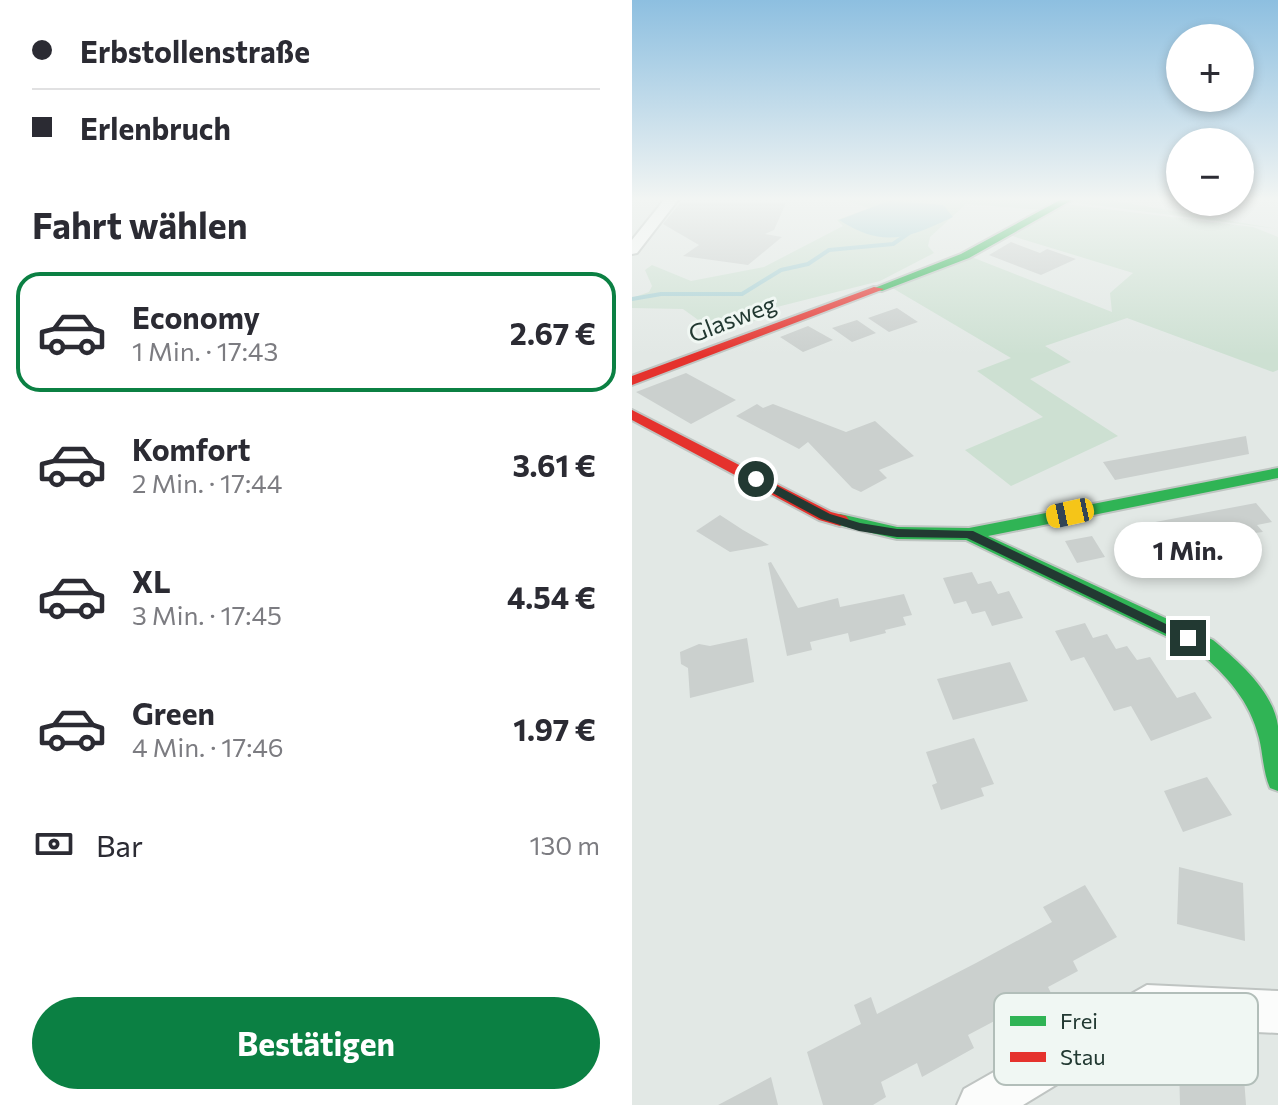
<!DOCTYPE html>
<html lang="de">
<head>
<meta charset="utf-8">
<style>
  :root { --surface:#fff; --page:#f7f7f7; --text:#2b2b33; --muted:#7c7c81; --line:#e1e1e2; --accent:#0b8043 }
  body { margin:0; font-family:Commissioner,sans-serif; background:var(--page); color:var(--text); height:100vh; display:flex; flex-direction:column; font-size:30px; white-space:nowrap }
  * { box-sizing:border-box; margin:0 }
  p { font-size:26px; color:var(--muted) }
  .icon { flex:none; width:44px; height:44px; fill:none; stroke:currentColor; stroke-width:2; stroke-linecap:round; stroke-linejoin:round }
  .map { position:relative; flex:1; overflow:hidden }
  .panel { display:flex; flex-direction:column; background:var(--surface); width:632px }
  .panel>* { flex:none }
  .banner { display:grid; align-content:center; height:176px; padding:0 32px; background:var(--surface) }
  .buttons { position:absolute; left:534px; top:24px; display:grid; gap:16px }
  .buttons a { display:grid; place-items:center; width:88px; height:88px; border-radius:50%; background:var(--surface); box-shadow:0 4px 12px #0003; font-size:40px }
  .end { position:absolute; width:36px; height:36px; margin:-18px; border:10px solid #223932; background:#fff; box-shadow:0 0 0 4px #fff }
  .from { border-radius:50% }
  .bubble { position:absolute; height:56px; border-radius:28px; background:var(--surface); box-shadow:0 4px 12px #0003; font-size:26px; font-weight:700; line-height:56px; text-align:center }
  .car { position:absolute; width:24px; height:48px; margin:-24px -12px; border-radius:10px; box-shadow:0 0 6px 2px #0007; background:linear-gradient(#f5c518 24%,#345 0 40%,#f5c518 0 76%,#345 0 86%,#f5c518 0) }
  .banner b { display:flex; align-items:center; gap:28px; height:76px; font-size:30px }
  .banner b+b { border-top:2px solid var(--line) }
  .banner i { width:20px; height:20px; background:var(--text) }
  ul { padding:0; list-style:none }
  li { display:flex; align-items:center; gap:24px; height:120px; margin:0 16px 12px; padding:0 16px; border:4px solid transparent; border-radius:24px }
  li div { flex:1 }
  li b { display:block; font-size:30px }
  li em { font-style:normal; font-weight:700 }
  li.selected { border-color:var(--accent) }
  li>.icon { width:72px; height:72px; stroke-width:1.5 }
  h2 { padding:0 32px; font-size:36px; line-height:96px }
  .pay { display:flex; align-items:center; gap:20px; height:88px; padding:0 32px; font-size:30px }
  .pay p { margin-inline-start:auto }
  .cta { display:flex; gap:16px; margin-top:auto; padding:16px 32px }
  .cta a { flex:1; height:92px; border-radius:48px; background:var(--accent); color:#fff; font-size:32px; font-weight:700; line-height:92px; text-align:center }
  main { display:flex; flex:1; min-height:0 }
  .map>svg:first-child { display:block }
  .green { fill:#cde0d2 }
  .water { fill:#a6cfd3 }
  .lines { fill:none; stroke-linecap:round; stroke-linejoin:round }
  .stream { stroke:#a6cfd3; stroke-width:4 }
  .building { fill:#cbd0ce }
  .street-casing { stroke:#bfc4c2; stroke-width:4 }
  .fast-casing { stroke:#bfc5c2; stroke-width:4 }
  .jam-casing { stroke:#bfc5c2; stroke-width:4 }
  .street { fill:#fbfcfb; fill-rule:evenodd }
  .fast { fill:#30b455; fill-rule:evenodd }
  .jam { fill:#e5322d; fill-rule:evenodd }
  .route { fill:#223932 }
  .labels { text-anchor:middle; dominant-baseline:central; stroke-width:6; stroke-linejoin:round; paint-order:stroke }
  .far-street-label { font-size:24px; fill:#223932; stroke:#f0f7f3 }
  .key { fill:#f0f7f3; stroke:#b2beb9; stroke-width:2 }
  .key-label { font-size:22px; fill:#223932 }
</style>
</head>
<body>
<main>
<section class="panel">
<div class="banner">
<b><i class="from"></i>Erbstollenstraße</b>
<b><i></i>Erlenbruch</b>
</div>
<h2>Fahrt wählen</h2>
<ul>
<li class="selected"><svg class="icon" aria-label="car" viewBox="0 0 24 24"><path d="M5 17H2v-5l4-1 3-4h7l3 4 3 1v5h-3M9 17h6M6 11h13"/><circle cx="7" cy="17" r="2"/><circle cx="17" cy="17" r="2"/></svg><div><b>Economy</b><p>1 Min. · 17:43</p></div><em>2.67 €</em></li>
<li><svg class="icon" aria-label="car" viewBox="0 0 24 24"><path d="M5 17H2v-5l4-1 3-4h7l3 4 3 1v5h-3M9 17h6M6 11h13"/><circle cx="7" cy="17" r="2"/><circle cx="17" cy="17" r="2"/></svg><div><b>Komfort</b><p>2 Min. · 17:44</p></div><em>3.61 €</em></li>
<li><svg class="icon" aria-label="car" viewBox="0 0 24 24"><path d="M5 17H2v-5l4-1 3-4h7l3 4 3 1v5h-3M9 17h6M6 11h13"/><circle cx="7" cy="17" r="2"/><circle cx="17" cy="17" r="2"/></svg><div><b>XL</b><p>3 Min. · 17:45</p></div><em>4.54 €</em></li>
<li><svg class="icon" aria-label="car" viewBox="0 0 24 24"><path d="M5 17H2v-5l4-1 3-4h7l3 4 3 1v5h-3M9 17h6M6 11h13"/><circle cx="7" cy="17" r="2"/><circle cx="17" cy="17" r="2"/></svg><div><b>Green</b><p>4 Min. · 17:46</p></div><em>1.97 €</em></li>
</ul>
<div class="pay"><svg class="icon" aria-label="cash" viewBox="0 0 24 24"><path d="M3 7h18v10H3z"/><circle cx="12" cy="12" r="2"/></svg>Bar<p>130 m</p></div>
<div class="cta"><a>Bestätigen</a></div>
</section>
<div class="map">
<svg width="646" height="1105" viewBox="0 0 646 1105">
  <rect width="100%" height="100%" fill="#e2e8e5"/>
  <path class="green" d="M 212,200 L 429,200 L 411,210 L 334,204 L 298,237 L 296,246 L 302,253 L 248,281 L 125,312 L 130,319 L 101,327 L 76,327 L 51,309 L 0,308 L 0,298 L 17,292 L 20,286 L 13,270 L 20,265 L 59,281 L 132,267 L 211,226 L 205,220 L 237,208 Z
    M 441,200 L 477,200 L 646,229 L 439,202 Z
    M 433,204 L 621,227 L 646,237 L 646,370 L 641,372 L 495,318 L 413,346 L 439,362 L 398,379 L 486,436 L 379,486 L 333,450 L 411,417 L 345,371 L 379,358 L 257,286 L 337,256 L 480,312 L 478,293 L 501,273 L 377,235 Z"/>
  <path class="water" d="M 257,201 L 311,205 L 321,217 C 276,238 252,249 207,220 Z"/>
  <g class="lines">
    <path class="stream" d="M 0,299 L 29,294 L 110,294 L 149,270 L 176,264 L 197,250 L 261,244 L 277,233"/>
  </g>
  <path class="building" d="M 48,203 L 154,203 L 142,230 L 133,234 L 150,237 L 116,265 L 51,256 L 67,245 L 31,224 Z
    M 379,242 L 408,253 L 415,249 L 444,259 L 409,275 L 357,255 Z
    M 265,308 L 286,322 L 257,332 L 236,318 Z
    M 225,320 L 244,333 L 220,342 L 200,328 Z
    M 176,326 L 201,340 L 171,352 L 148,337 Z
    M 54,373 L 104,400 L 59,424 L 4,392 Z
    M 125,404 L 131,408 L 141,404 L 214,432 L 243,421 L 282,456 L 247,470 L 255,478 L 229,492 L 220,488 L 176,442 L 167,449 L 104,416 Z
    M 614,436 L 617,454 L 483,480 L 471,462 Z
    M 624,503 L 640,522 L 625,525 L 631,532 L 587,537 L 595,547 L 533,559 L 521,541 L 530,540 L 518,523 Z
    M 88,515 L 111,530 L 137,545 L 98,552 L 64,531 Z
    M 460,536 L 473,557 L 445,563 L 433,541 Z
    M 139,562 L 166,608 L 206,598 L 208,607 L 272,594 L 280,615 L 271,617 L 274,625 L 253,630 L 254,633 L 218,642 L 216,633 L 178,642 L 180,650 L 155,656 L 136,563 Z
    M 340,572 L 346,584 L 359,581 L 366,594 L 377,591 L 391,618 L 360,626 L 353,611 L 340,614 L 334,601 L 322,604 L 311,578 Z
    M 453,623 L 461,638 L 475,634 L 484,649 L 495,646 L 505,660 L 518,657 L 545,698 L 563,692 L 580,718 L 519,741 L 499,706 L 482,711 L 452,657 L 439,661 L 423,631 Z
    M 115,638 L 122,682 L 58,698 L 56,668 L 49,664 L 48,652 L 67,644 L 78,646 Z
    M 378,662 L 396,701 L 321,720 L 305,679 Z
    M 342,738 L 362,784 L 349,788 L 352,796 L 309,810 L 300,785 L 305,783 L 294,752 Z
    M 575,777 L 600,815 L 551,832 L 532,791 Z
    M 547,867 L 611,883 L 613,941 L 545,924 Z
    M 453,885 L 485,937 L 441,961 L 446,971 L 416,987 L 422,999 L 374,1026 L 370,1017 L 336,1035 L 342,1048 L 290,1077 L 285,1063 L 249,1082 L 254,1097 L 241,1105 L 191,1105 L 175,1052 L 229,1024 L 222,1005 L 239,997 L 245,1014 L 344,963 L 420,922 L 411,907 Z
    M 547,1065 L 612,1078 L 614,1105 L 548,1105 Z
    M 139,1077 L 146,1105 L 86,1105 Z"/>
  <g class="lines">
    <defs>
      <path id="street" d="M 32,200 L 46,200 L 5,253 L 0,254 L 0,240 Z
        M 515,985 L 646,991 L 646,1033 L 519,1027 L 391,1105 L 325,1105 L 332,1089 Z"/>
      <path id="fast" d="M 428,200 L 440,200 L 337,258 L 250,291 L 240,289 L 329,254 Z
        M 646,468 L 646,478 L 356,536 L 581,640 C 607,662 641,691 646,726 C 646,747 646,770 646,791 L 638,788 C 631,772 631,754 627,738 C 618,701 595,676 567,652 L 334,540 L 265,539 L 202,524 L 199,520 L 208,514 L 265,527 L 337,528 Z"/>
      <path id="jam" d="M 242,287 L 252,289 L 0,385 L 0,376 Z
        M 0,410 L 199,512 L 214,516 L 217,520 L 208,526 L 187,520 L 0,420 Z"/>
    </defs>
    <use href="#street" class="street-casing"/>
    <use href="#fast" class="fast-casing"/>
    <use href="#jam" class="jam-casing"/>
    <use href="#street" class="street"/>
    <use href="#fast" class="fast"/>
    <use href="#jam" class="jam"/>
  </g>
  <linearGradient id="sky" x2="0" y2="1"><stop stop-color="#8dbfe0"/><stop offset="0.56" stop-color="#f2f5f3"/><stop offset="1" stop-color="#f2f5f3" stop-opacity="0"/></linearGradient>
  <rect width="646" height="355" fill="url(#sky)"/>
  <path class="route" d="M 120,477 L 128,477 L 198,514 L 228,523 L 265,529 L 341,531 L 563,638 L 561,642 L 551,642 L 335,538 L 265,537 L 227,531 L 189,519 L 120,482 Z"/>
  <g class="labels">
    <g class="far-street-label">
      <text transform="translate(100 318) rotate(-21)">Glasweg</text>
    </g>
  </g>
  <rect x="362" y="993" width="264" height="92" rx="12" class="key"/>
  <rect x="378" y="1016" width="36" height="10" fill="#30b455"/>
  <rect x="378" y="1052" width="36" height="10" fill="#e5322d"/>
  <g class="key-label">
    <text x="428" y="1029">Frei</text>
    <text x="428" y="1065">Stau</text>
  </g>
</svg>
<div class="buttons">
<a>+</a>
<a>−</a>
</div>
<i class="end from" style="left:124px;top:479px"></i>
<i class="end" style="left:556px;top:638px"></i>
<div class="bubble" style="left:482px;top:522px;width:148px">1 Min.</div>
<i class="car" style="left:438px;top:513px;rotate:258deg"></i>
</div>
</main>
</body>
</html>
